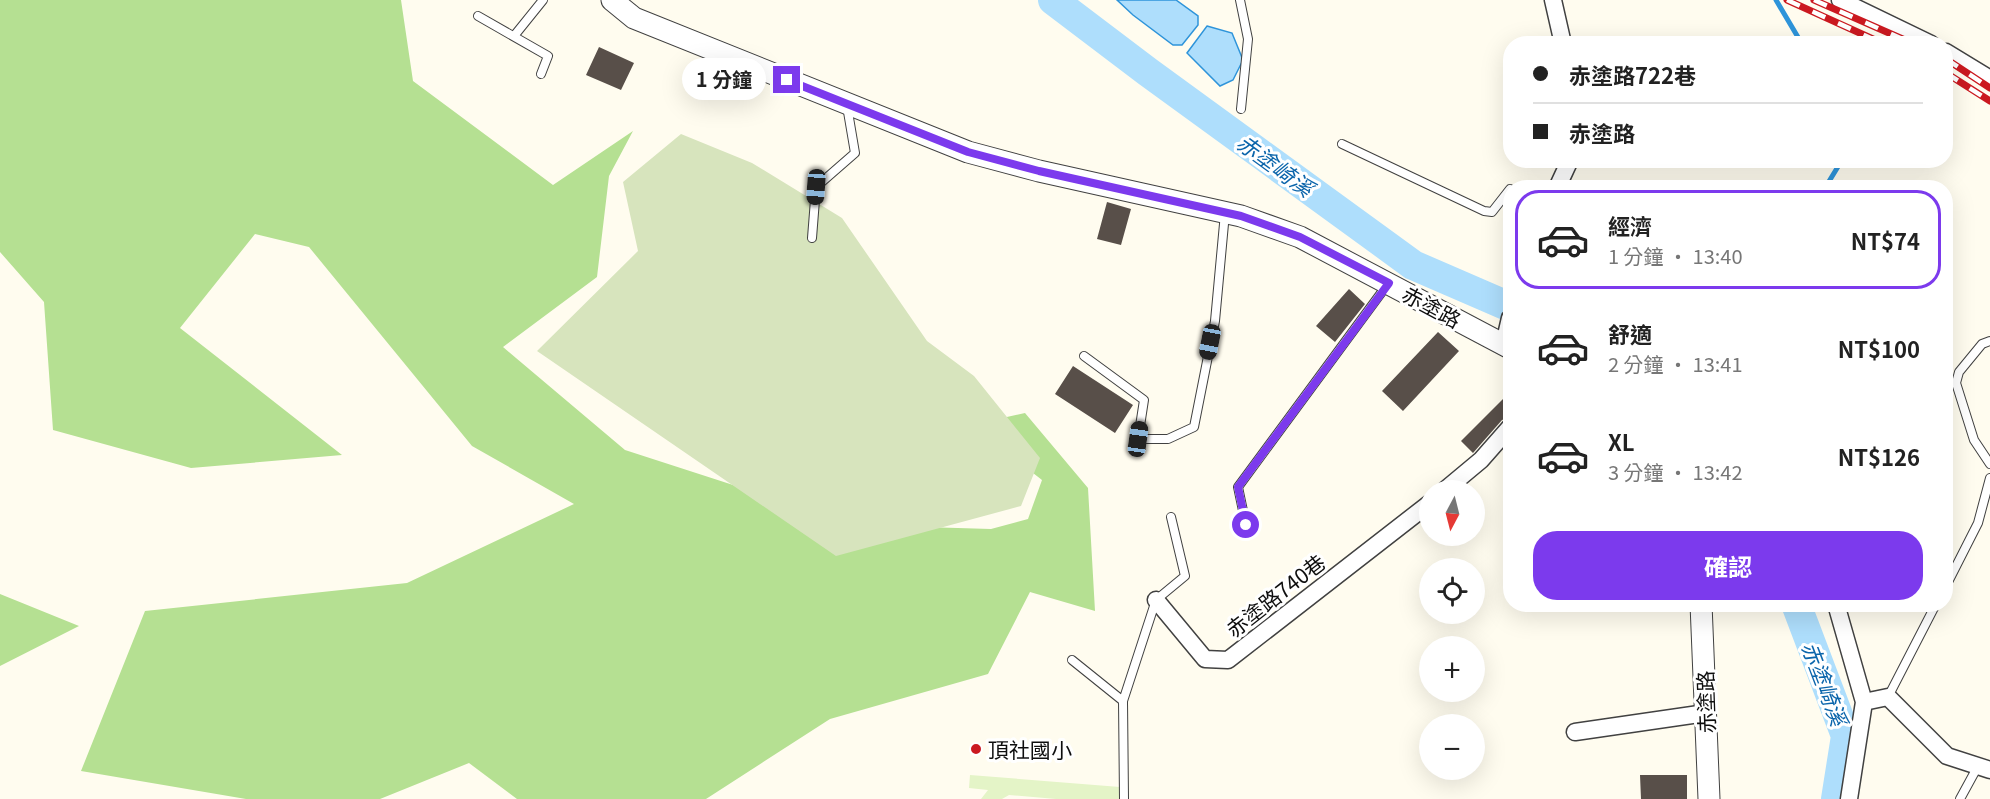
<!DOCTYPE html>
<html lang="zh-TW">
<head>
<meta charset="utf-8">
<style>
  :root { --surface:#fff; --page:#f6f6f6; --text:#222; --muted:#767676; --line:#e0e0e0; --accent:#7c3aed }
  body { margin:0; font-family:Georgia,"Noto Sans TC",serif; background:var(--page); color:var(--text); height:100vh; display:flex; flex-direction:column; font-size:22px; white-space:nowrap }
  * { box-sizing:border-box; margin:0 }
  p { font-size:20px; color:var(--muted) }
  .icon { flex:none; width:33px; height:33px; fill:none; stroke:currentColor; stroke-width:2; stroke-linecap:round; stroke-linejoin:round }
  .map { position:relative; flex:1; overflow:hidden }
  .sheet { position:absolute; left:1503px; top:180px; width:450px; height:432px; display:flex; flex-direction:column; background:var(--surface); border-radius:24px; box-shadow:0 6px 24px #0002 }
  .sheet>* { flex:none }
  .hud { position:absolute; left:1503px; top:36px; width:450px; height:132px; border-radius:24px; box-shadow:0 6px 24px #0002; display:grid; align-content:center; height:132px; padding:0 30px; background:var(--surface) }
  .needle { width:39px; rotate:187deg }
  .buttons { position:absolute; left:1419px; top:480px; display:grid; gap:12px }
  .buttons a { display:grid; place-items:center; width:66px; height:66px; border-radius:50%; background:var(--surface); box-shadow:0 6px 24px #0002; font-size:30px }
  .end { position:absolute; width:27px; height:27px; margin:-14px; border:8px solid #7c3aed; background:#fff; box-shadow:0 0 0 3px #fff }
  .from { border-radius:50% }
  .bubble { position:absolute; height:42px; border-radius:21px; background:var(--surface); box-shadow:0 6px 24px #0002; font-size:20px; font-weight:700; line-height:42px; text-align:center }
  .car { position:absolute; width:18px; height:36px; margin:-18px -9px; border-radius:8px; box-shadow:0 0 4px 2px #0007; background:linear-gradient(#222 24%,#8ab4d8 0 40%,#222 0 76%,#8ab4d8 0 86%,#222 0) }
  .hud b { display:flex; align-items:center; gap:21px; height:57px; font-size:22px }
  .hud b+b { border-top:2px solid var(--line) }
  .hud i { width:15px; height:15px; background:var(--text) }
  ul { padding:10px 0 0; list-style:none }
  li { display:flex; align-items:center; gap:18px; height:99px; margin:0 12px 9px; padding:0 18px; border:3px solid transparent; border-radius:24px }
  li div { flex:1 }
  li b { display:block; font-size:22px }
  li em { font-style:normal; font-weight:700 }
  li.selected { border-color:var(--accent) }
  li>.icon { width:54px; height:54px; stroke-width:1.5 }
  .primary-button { display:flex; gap:12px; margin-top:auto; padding:12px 30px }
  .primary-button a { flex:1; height:69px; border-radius:24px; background:var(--accent); color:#fff; font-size:24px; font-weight:700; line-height:69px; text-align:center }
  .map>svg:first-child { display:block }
  .forest { fill:#b5e092 }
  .cemetery { fill:#d7e4bd }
  .pitch { fill:#e4f4c7 }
  .water { fill:#aedefc; stroke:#2e94da; stroke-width:1.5 }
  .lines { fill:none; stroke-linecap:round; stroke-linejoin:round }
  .stream { stroke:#2e94da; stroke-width:5 }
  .river { stroke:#aedefc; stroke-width:30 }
  .building { fill:#584f49 }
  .service-casing { stroke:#414141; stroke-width:10 }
  .minor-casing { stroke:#414141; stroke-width:19 }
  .tertiary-casing { stroke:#414141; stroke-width:23 }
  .service { stroke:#fff; stroke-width:8 }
  .minor { stroke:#fff; stroke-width:16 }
  .tertiary { stroke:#fff; stroke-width:21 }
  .rail-casing { stroke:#cb1920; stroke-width:7 }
  .rail { stroke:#fff; stroke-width:4.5; stroke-dasharray:14; stroke-linecap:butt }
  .route { stroke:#7c3aed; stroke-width:8 }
  .poi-dot { fill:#cb1920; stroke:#fff; stroke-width:2 }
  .labels { text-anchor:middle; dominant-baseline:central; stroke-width:6; stroke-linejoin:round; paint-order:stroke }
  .street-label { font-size:21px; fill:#0e0e0e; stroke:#fff }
  .poi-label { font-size:21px; fill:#0e0e0e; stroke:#fff; text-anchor:start }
  .water-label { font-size:22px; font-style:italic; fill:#0b65ab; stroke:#fff }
</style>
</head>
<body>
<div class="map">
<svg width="1990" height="799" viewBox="0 0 1990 799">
  <rect width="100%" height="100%" fill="#fffcef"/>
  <path class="forest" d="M 0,0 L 401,0 L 413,81 L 553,185 L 633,131 L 609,176 L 597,277 L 503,347 L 625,450 L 857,525 L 991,529 L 1028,519 L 1042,480 L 971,425 L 1025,413 L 1088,488 L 1095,611 L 1030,592 L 988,674 L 830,719 L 706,799 L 517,799 L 469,763 L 380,799 L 246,799 L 81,771 L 145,611 L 407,583 L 574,504 L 472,446 L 309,247 L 255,234 L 180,328 L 342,455 L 191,468 L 53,430 L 44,302 L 0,252 Z
    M 0,594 L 79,626 L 0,666 Z"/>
  <path class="cemetery" d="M 681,134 L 752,163 L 842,218 L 927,341 L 974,376 L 1040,458 L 1021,506 L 836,556 L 537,351 L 638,251 L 623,182 Z"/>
  <path class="pitch" d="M 970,775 L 1120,787 L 1119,799 L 1056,799 L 1009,795 L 1002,799 L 981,799 L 988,790 L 969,788 Z"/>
  <path class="water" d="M 1117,0 L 1176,0 L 1198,16 L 1198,25 L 1182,45 L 1173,45 L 1133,15 Z
    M 1207,26 L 1232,33 L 1243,60 L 1233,80 L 1220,86 L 1187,53 Z"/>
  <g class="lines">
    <path class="stream" d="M 1776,0 L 1802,44
      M 1825,188 L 1842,160"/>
    <path class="river" d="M 1053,0 L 1148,72 L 1413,265 L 1510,307
      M 1796,604 L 1846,736 L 1836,799"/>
  </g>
  <path class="building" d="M 599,47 L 634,63 L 621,90 L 586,75 Z
    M 1107,202 L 1131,209 L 1121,245 L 1097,239 Z
    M 1349,289 L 1365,304 L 1335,342 L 1316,326 Z
    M 1438,332 L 1459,351 L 1403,411 L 1382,391 Z
    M 1073,366 L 1133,405 L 1115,433 L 1055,394 Z
    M 1510,392 L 1510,417 L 1502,420 L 1473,453 L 1461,441 Z
    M 1640,775 L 1687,775 L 1687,799 L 1641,799 Z"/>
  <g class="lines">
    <defs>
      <path id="service" d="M 1240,0 L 1248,39 L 1241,109
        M 478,16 L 548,56 L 541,74
        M 514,36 L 543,0
        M 1342,144 L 1484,211 L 1492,212 L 1510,189
        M 812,238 L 816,187 L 855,153 L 847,106
        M 1990,341 L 1982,344 L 1959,372 L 1956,383 L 1974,440 L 1990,464
        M 1084,356 L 1144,400 L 1138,439 L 1168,439 L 1194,427 L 1215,321 L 1225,213
        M 1246,525 L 1238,487 L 1387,285
        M 1946,586 L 1978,523 L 1990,478
        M 1072,660 L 1123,701
        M 1888,697 L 1936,604
        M 1124,799 L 1123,701 L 1156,600 L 1185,576 L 1171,517
        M 1960,799 L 1978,766"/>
      <path id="minor" d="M 1553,0 L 1563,44
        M 1840,0 L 1931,44
        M 1946,52 L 1990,79
        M 1557,188 L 1570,160
        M 1504,344 L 1510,318
        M 1445,490 L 1481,460 L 1510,427
        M 1156,600 L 1205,659 L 1228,660 L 1430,503
        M 1836,604 L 1864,702 L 1888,697 L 1947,756 L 1990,770
        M 1575,732 L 1706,713
        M 1849,799 L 1864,702"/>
      <path id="tertiary" d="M 612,0 L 634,18 L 968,152 L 1039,171 L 1241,216 L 1300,237 L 1510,348
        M 1701,604 L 1709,799"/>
    </defs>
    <use href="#service" class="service-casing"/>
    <use href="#minor" class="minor-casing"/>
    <use href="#tertiary" class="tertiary-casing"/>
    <use href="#service" class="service"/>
    <use href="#minor" class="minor"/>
    <use href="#tertiary" class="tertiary"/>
    <defs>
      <path id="rail" d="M 1787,0 L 1884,44
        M 1814,0 L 1914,44
        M 1946,59 L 1990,88
        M 1946,73 L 1990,101"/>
    </defs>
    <use href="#rail" class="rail-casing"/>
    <use href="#rail" class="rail"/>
  </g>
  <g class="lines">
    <path class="route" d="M 787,80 L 968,152 L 1039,171 L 1241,216 L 1300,237 L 1389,283 L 1238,487 L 1246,525"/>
  </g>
  <circle class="poi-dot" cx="976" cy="749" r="6"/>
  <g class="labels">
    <g class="street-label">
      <text transform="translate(1432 306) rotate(28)">赤塗路</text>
      <text transform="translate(1275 595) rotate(-38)">赤塗路740巷</text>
      <text transform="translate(1705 702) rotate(-92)">赤塗路</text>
    </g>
    <g class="poi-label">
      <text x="988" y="749">頂社國小</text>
    </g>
    <g class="water-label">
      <text transform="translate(1276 164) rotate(36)">赤塗崎溪</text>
      <text transform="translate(1826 683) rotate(69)">赤塗崎溪</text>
    </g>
  </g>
</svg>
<div class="buttons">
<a><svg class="needle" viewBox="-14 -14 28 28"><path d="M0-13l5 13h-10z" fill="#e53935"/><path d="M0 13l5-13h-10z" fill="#767676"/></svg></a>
<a><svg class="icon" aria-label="locate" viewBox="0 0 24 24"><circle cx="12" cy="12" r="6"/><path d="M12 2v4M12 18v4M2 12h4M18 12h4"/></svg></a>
<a>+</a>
<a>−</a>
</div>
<i class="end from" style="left:1246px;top:525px"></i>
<i class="end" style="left:787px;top:80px"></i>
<div class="bubble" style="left:682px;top:58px;width:84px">1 分鐘</div>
<i class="car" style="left:816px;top:187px;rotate:184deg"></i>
<i class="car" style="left:1210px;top:342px;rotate:191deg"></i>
<i class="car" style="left:1138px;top:439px;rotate:8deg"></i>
<div class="hud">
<b><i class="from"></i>赤塗路722巷</b>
<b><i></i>赤塗路</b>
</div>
<section class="sheet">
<ul>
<li class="selected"><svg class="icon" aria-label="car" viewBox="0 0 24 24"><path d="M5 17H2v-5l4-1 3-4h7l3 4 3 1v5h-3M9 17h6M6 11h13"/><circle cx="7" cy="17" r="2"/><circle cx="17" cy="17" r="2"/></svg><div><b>經濟</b><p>1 分鐘 · 13:40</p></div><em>NT$74</em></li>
<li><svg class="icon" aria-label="car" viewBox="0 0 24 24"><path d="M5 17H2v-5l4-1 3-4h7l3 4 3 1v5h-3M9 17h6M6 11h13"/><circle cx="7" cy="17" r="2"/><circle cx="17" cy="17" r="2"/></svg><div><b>舒適</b><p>2 分鐘 · 13:41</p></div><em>NT$100</em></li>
<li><svg class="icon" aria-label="car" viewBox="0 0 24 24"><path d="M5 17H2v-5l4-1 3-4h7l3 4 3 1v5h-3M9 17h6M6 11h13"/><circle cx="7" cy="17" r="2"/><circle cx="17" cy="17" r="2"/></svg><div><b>XL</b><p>3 分鐘 · 13:42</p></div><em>NT$126</em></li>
</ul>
<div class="primary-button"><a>確認</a></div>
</section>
</div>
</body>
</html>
